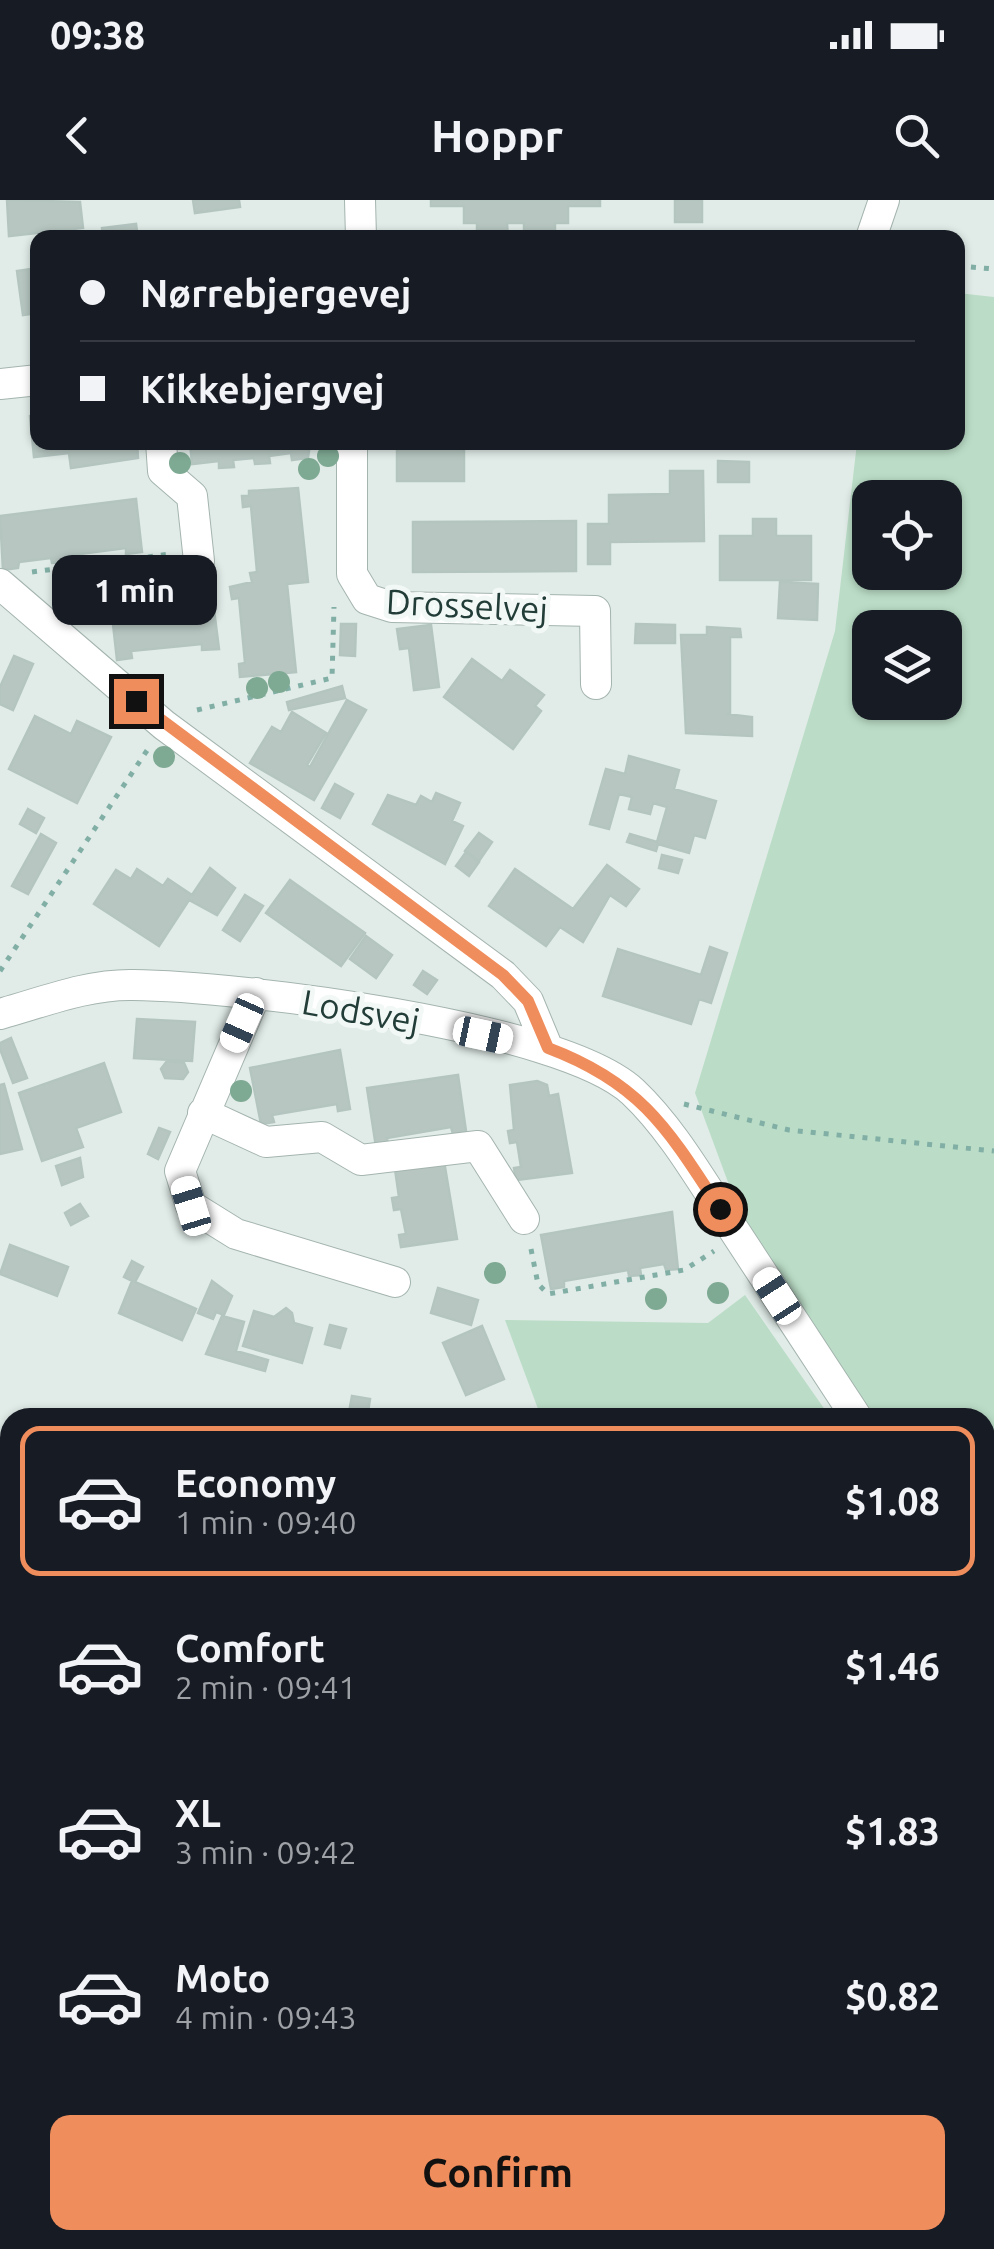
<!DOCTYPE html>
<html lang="en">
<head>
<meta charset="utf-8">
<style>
  :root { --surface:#171b24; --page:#242831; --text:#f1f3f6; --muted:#9ea1a6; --line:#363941; --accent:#f08d5c }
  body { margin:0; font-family:Ubuntu,sans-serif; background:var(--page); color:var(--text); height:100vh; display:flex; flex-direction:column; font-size:38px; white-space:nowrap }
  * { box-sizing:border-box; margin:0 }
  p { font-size:32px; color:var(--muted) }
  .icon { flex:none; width:55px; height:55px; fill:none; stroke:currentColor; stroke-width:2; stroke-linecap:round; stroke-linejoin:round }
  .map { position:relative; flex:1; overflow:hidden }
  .side { position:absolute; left:0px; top:1208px; width:995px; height:842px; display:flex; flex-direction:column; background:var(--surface); border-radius:30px 30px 0 0; box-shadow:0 2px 8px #0004 }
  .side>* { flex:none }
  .top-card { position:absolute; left:30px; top:30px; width:935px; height:220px; border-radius:20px; box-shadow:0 2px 8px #0004; display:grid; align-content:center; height:220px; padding:0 50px; background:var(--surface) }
  .buttons { position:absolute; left:852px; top:280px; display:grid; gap:20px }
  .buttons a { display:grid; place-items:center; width:110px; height:110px; border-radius:20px; background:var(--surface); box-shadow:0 2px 8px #0004; font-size:50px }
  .end { position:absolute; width:45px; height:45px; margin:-22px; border:12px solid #f08d5c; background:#111; box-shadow:0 0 0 5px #111 }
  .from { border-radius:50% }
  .bubble { position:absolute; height:70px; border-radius:20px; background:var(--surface); box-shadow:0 2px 8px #0004; font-size:32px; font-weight:700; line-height:70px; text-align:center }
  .car { position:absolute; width:30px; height:60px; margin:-30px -15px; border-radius:12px; box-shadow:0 0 8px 2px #0007; background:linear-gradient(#fff 24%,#345 0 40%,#fff 0 76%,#345 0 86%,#fff 0) }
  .top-card b { display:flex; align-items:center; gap:35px; height:95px; font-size:38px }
  .top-card b+b { border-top:2px solid var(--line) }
  .top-card i { width:25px; height:25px; background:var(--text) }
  ul { padding:18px 0 0; list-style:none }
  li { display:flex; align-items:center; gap:30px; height:150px; margin:0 20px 15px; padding:0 30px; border:5px solid transparent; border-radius:20px }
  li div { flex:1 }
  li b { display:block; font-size:38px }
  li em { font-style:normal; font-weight:700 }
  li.selected { border-color:var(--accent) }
  li>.icon { width:90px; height:90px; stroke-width:1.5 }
  .primary-button { display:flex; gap:20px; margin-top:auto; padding:20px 50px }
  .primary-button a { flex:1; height:115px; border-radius:20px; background:var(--accent); color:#111; font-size:40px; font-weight:700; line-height:115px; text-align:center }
  .status { display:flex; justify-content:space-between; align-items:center; height:70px; padding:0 50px; background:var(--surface); direction:ltr }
  .status svg { height:28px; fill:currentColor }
  header { display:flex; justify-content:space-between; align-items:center; height:130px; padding:0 50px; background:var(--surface); font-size:45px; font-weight:700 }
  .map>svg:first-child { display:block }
  .green { fill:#bbddc7; fill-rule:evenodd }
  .building { fill:#b7c6c1; stroke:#b4c5c0; stroke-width:2.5 }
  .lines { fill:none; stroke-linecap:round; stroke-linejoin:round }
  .minor-casing { stroke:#a4b4af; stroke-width:32 }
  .path { stroke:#82afa5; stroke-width:5; stroke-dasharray:5 8; stroke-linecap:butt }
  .minor { stroke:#fff; stroke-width:30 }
  .tree { fill:#7ea993 }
  .route { stroke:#f08d5c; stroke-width:12 }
  .labels { text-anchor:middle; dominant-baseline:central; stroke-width:10; stroke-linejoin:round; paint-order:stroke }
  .street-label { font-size:35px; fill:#223c37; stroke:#f2f8f6 }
</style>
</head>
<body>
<div class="status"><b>09:38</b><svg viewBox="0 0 49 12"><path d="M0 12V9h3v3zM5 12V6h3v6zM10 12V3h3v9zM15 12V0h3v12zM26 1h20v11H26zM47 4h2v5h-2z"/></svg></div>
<header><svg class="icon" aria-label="back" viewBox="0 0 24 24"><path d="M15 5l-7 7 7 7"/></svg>Hoppr<svg class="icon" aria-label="search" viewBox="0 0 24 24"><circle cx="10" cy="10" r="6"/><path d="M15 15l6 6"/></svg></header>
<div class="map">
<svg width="994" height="2049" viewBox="0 0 994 2049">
  <rect width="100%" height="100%" fill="#e1ece8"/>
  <path class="green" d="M 958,93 L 994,97 L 994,1391 L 985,1380 L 985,1218 L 870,1217 L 742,1020 L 695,893 L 835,431 L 857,243 L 958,242 ZM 870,298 L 945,298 L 945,372 L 870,372 ZM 870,428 L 945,428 L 945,502 L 870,502 Z
    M 745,1095 L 830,1217 L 541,1217 L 505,1120 L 708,1123 Z
    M 985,1424 L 994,1434 L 994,2049 L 153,2049 L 156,2040 L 985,2040 Z"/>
  <path class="building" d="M 7,0 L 80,2 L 83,28 L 9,36 Z
    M 193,0 L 239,0 L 240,7 L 195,13 Z
    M 431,0 L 600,0 L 600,6 L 568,6 L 568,23 L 555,23 L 555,38 L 524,38 L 524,23 L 507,23 L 508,38 L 477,38 L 477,23 L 464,23 L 464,6 L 431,6 Z
    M 675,0 L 702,0 L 702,22 L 675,22 Z
    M 136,24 L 138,38 L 103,38 L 102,28 Z
    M 38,68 L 38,113 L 23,115 L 17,71 Z
    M 38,215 L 38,242 L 137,242 L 138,258 L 71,268 L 69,253 L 34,257 L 30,216 Z
    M 190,242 L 309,242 L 309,251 L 308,258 L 292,260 L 291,253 L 269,256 L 270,263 L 255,264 L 254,258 L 233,260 L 234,267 L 219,268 L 219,261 L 192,264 Z
    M 397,242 L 464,246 L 464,281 L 397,281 Z
    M 718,261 L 749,262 L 749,282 L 718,282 Z
    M 670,271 L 703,271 L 704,341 L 610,342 L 610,364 L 588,364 L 588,324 L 609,324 L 609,295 L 670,294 Z
    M 298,288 L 308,382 L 287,384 L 296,472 L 240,477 L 239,464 L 245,463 L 239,398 L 232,399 L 230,387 L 252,382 L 250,373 L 257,372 L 251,306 L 243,307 L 242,296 L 249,296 L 249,291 Z
    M 136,299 L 142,352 L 126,354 L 126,348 L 72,355 L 65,356 L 65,362 L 52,363 L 51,358 L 19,362 L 18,368 L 3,370 L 0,316 Z
    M 753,319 L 776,319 L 776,336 L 811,336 L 811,380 L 720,380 L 720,336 L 753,336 Z
    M 576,321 L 576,371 L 413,372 L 413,322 Z
    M 780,382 L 818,384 L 817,420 L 778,418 Z
    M 212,394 L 219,449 L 202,450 L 202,444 L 131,451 L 132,458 L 117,460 L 111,406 Z
    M 341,424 L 356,424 L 355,456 L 340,455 Z
    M 636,424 L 675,425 L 675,443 L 635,443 Z
    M 431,425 L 439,487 L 414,490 L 409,448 L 400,449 L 397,429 Z
    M 707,427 L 740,429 L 741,437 L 730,437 L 730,514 L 726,514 L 752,517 L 752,536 L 686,533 L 681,435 L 707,435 Z
    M 14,456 L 33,464 L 13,510 L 0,504 L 0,487 Z
    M 472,459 L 502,481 L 510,470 L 544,495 L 535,506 L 541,511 L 513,549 L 444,497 Z
    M 342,486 L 345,498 L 289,510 L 287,502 Z
    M 347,500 L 366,510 L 314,600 L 250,563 L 272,527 L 281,532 L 292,512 L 326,533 L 307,565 L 310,567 Z
    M 35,516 L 71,534 L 77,521 L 111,537 L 77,603 L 9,569 Z
    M 629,556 L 679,570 L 674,589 L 716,601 L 705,638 L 694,635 L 689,653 L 658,644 L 656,651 L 627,642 L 630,634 L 657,642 L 667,607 L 653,603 L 650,614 L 629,609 L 632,597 L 619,594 L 609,629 L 590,624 L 606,569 L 625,574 Z
    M 335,584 L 353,594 L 340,618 L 322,608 Z
    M 436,593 L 460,603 L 452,621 L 463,626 L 445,664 L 373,624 L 388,595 L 416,605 L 421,596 L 432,602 Z
    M 28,609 L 44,618 L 36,633 L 20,624 Z
    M 479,633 L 492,642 L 479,661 L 465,651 Z
    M 41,634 L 56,643 L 28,694 L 12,686 Z
    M 466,652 L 479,662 L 469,676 L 456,666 Z
    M 662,655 L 682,660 L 678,673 L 659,668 Z
    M 607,665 L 639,689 L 626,706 L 610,695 L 583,742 L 560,727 L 546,746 L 489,706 L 515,669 L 573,709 Z
    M 210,668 L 235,688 L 217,715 L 189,700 L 159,746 L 94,704 L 116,670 L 131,679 L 137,669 L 163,686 L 168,679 L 192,695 Z
    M 290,680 L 365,733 L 341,766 L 266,713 Z
    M 245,695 L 263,706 L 240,741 L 223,730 Z
    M 366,736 L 392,755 L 376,778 L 350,759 Z
    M 710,747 L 727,753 L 711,803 L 699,799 L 691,824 L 603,796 L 618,749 L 701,775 Z
    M 423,771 L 437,780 L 427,794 L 414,785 Z
    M 137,819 L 195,822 L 192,861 L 134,858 Z
    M 11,838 L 27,878 L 13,883 L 0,849 L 0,843 Z
    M 340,850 L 350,909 L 338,911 L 337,904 L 272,915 L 274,922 L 261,924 L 250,868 Z
    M 167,861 L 184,863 L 188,872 L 183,879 L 165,878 L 161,869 Z
    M 104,863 L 121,912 L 76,928 L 83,947 L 42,961 L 19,893 Z
    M 458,875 L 466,931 L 453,934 L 451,927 L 387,938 L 388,945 L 376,947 L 367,888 Z
    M 537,881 L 547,885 L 549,896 L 558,894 L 572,973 L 516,980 L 514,968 L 521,967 L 517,942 L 510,943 L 508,931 L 514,930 L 510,885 Z
    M 4,884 L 22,949 L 0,954 L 0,885 Z
    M 159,928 L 170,932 L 158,959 L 148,954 Z
    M 80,958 L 83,977 L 62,985 L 56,966 Z
    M 444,961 L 457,1039 L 401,1047 L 399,1035 L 406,1034 L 401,1009 L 394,1010 L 392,998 L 399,997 L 395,969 Z
    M 80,1004 L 88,1016 L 71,1025 L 65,1013 Z
    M 672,1012 L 678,1069 L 666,1070 L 664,1064 L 640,1068 L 641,1075 L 629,1076 L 628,1070 L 564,1081 L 564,1087 L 551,1089 L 541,1035 Z
    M 10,1045 L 68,1067 L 57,1096 L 0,1074 Z
    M 132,1061 L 143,1067 L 135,1082 L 196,1109 L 182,1140 L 119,1113 L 132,1081 L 124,1077 Z
    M 212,1081 L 232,1096 L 224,1115 L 216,1112 L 213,1119 L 198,1113 Z
    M 438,1088 L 478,1100 L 471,1125 L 431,1113 Z
    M 286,1108 L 292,1113 L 294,1123 L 312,1128 L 302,1163 L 243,1146 L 254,1111 L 274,1117 Z
    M 222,1116 L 244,1122 L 236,1151 L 268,1160 L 265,1171 L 206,1154 Z
    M 330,1125 L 346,1129 L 340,1148 L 325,1144 Z
    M 482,1126 L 504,1179 L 466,1195 L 443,1143 Z
    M 352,1196 L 370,1199 L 367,1218 L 348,1218 Z
    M 10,1425 L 10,1484 L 3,1487 L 0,1428 Z"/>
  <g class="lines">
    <defs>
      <path id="minor" d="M 360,0 L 361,38
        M 871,38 L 884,0
        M 0,184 L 38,180
        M 161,242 L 163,271 L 192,296 L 199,361
        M 352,242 L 352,374 L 367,399 L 392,407 L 595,411 L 596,484
        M 0,384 L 164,525 L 503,775 L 528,801 L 548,849
        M 256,793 L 180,971 L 191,1006 L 236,1034 L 395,1082
        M 0,814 C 43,802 88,784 133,785 C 236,786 561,825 633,892 C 671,928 699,977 728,1021 C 771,1086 814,1152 857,1218
        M 203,913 L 266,942 L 322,937 L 361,960 L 478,946 L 524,1019
        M 0,1306 L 10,1307
        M 985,1402 L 994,1414
        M 0,1553 L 10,1562
        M 0,1780 L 10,1799
        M 54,2040 L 55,2049"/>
    </defs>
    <use href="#minor" class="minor-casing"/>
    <path class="path" d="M 958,66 L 994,69
      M 32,372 L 170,354
      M 197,510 L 332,478 L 334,407
      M 0,771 L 148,549
      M 684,904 L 789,930 L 994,951
      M 531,1049 L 538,1084 L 548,1094 L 684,1070 L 714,1051
      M 985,2032 L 994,1999
      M 742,2040 L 764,2049
      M 984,2049 L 985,2040"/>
    <use href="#minor" class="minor"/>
  </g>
  <g class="tree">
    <circle cx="328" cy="256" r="11"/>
    <circle cx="180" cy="263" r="11"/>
    <circle cx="309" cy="269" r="11"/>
    <circle cx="279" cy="482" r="11"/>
    <circle cx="257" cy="488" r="11"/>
    <circle cx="164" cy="557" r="11"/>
    <circle cx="241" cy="891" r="11"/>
    <circle cx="495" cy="1073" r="11"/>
    <circle cx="718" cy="1093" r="11"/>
    <circle cx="656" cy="1099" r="11"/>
  </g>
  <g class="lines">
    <path class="route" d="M 136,501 L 503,775 L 528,801 L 548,848 C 641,883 668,929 720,1009"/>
  </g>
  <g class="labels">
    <g class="street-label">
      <text transform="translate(467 405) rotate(3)">Drosselvej</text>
      <text transform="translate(361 811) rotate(10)">Lodsvej</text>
    </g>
  </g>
</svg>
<div class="buttons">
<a><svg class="icon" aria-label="locate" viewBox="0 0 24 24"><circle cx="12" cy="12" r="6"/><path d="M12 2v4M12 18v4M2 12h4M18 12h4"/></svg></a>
<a><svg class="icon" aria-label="layers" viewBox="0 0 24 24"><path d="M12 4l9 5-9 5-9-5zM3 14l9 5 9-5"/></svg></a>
</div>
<i class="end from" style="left:720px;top:1009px"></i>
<i class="end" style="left:136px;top:501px"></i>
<div class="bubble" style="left:52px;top:355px;width:165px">1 min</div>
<i class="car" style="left:242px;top:823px;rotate:204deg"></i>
<i class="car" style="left:483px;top:835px;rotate:102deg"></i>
<i class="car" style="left:191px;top:1006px;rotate:343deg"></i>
<i class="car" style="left:777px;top:1096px;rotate:327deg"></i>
<div class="top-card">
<b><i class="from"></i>Nørrebjergevej</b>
<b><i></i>Kikkebjergvej</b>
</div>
<section class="side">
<ul>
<li class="selected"><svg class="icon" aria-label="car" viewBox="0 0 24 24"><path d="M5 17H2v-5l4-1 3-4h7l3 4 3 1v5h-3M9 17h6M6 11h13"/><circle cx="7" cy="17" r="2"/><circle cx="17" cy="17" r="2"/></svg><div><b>Economy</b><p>1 min · 09:40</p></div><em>$1.08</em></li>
<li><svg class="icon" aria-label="car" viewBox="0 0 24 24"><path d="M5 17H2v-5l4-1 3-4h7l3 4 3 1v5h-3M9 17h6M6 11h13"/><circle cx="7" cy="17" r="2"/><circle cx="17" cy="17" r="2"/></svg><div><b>Comfort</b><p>2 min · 09:41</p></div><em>$1.46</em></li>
<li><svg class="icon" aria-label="car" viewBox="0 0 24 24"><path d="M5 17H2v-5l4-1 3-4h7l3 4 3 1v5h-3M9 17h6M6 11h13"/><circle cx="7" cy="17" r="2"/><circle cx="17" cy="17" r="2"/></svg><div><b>XL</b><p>3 min · 09:42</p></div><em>$1.83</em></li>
<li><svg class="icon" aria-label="car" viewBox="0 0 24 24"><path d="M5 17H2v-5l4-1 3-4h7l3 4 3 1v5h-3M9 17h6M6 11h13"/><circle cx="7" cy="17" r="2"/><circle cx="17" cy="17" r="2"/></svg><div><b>Moto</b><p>4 min · 09:43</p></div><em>$0.82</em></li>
</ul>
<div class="primary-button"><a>Confirm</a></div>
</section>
</div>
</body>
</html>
